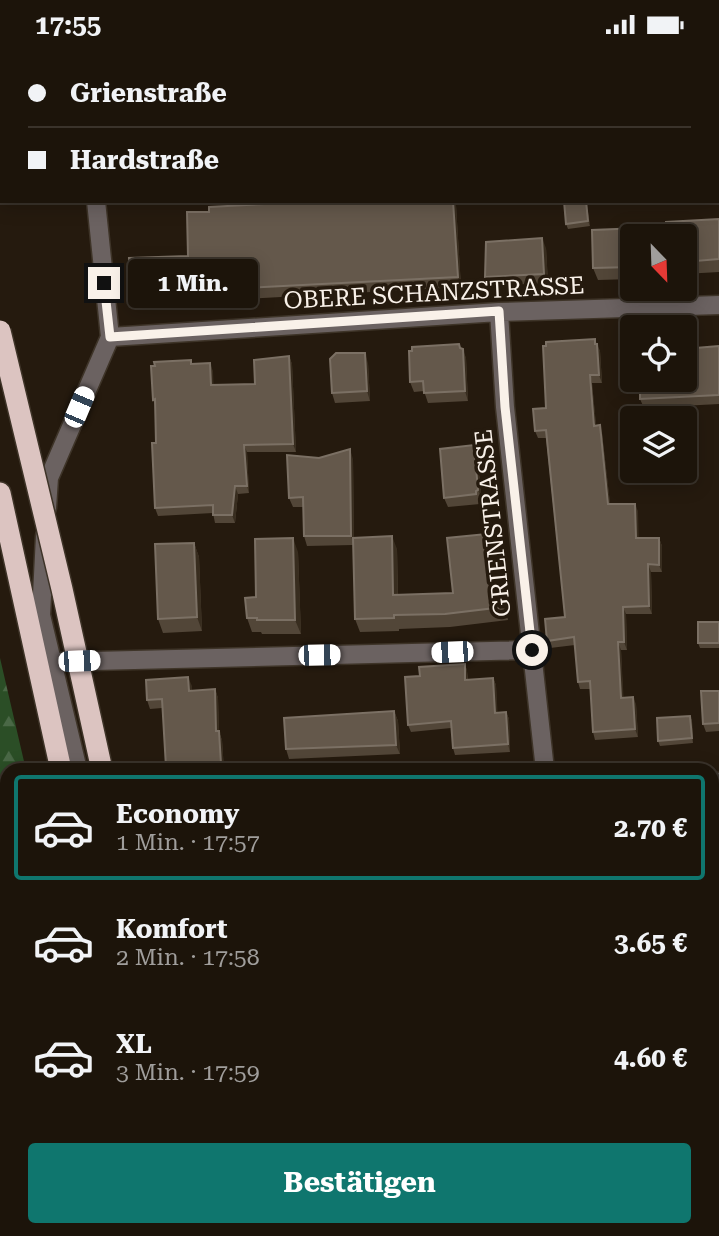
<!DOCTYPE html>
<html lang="de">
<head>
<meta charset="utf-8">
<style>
  :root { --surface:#1c140a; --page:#292118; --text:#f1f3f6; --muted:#a09e9c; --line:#3a332b; --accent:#0f766e }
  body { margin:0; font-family:"Roboto Serif",serif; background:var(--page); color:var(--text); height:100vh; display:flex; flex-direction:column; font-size:26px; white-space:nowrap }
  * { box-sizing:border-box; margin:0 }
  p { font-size:23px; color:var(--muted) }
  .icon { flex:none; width:38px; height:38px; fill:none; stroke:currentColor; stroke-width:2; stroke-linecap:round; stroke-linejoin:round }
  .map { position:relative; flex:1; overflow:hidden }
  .drawer { position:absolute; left:0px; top:714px; width:719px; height:474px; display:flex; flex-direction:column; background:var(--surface); border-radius:21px 21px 0 0; box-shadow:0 4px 18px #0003,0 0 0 2px var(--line) }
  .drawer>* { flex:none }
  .guide { position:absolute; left:0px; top:0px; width:719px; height:154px; box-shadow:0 4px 18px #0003,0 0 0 2px var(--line); display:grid; align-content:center; height:154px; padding:0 28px; background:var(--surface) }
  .needle { width:46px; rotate:157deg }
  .buttons { position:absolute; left:620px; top:175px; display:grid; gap:14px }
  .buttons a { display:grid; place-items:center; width:77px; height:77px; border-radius:7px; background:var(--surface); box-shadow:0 4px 18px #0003,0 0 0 2px var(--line); font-size:35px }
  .end { position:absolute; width:32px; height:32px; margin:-16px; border:9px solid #f9f1e9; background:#111; box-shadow:0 0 0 4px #111 }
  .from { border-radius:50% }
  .bubble { position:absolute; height:49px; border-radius:7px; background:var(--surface); box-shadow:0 4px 18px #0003,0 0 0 2px var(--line); font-size:23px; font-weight:700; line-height:49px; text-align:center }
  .car { position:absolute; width:21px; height:42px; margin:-21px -10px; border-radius:9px; box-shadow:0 0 5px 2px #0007; background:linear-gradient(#fff 24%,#345 0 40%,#fff 0 76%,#345 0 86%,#fff 0) }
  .guide b { display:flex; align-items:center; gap:24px; height:66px; font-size:26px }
  .guide b+b { border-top:2px solid var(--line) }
  .guide i { width:18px; height:18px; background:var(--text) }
  ul { padding:12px 0 0; list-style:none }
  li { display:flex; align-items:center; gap:21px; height:105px; margin:0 14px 10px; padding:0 14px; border:4px solid transparent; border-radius:7px }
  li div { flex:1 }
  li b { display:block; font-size:26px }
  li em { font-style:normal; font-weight:700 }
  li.selected { border-color:var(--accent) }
  li>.icon { width:63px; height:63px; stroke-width:1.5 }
  .action { display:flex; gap:14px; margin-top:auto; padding:14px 28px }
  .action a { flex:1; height:80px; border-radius:7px; background:var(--accent); color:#fff; font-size:28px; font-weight:700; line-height:80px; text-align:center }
  .status { display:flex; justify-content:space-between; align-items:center; height:49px; padding:0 35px; background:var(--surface); direction:ltr }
  .status svg { height:19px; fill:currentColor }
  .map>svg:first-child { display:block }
  .forest { fill:url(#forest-firs) }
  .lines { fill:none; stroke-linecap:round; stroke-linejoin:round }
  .lane-casing { stroke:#3e3428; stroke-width:18 }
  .street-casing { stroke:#3e3428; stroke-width:21 }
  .secondary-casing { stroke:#3e3428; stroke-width:21 }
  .highway-casing { stroke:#3e3428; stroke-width:24 }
  .path { stroke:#6b6156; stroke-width:4.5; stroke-dasharray:3.5 3.5; stroke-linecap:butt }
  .lane { stroke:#6b6261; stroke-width:14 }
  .street { stroke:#6b6261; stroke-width:18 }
  .secondary { stroke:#998987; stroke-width:18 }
  .highway { stroke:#dcc4c1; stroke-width:21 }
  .tram { stroke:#968c82; stroke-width:2 }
  .highway-bridge-casing { stroke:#3e3428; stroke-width:24; stroke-linecap:butt }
  .highway-bridge { stroke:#dcc4c1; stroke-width:21 }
  .wall { fill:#524638 }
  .shaded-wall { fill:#382d1f }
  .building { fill:#64584b; stroke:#7b7064; stroke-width:2 }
  .route { stroke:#f9f1e9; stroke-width:9 }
  .labels { text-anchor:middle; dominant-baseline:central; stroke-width:7; stroke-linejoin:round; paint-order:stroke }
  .street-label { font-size:24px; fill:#f9f1e9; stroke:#251a0e }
</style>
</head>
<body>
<div class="status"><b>17:55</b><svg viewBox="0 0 49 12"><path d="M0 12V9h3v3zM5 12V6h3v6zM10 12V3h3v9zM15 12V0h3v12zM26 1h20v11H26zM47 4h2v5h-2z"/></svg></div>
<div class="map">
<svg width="719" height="1187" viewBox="0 0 719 1187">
  <defs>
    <pattern id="forest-firs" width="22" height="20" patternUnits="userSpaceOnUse" patternTransform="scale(1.75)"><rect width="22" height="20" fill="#2b4e26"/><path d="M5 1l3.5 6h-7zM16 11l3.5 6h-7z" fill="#4a6846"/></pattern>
  </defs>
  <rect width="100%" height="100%" fill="#251a0e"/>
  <path class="forest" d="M 0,609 L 26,721 L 7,721 L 7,1181 L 134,1181 L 135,1187 L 0,1187 Z"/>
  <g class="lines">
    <defs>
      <path id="lane" d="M 384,0 L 384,2
        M 718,29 L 719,29"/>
      <path id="street" d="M 81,0 L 81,2
        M 499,263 L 505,358 L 545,721
        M 110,288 L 499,263 L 719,256
        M 47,459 L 49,429 L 110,288 L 96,152
        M 45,487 L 41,566 L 78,721
        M 53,613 L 532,601
        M 712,734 L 719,733
        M 182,1181 L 183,1187"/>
      <path id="secondary" d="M 712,1087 L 719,1085
        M 712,1125 L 719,1123
        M 470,1187 L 480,1181
        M 530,1187 L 542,1181"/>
      <path id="highway" d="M 0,444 L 61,721
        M 167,1181 L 168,1187
        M 204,1181 L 205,1187"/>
    </defs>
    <use href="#lane" class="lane-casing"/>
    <use href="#street" class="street-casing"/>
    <use href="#secondary" class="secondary-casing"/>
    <use href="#highway" class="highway-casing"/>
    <path class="path" d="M 528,2 L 528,0
      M 438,1187 L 448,1181"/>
    <use href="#lane" class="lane"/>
    <use href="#street" class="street"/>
    <use href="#secondary" class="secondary"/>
    <use href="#highway" class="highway"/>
    <path class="tram" d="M 712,1087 L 719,1085
      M 712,1101 L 719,1099
      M 470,1187 L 480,1181
      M 496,1187 L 508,1181"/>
    <defs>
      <path id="highway-bridge" d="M 0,282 L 62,540 L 102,721"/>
    </defs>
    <use href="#highway-bridge" class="highway-bridge-casing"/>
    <use href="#highway-bridge" class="highway-bridge"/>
  </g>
  <path class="wall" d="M 545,0 L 671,0 L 671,2 L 546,2 Z
    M 718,36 L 719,36 L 719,130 L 718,130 Z
    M 0,65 L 2,65 L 2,117 L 0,117 Z
    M 264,152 L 455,152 L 456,156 L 461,238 L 135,256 L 131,245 L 188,207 L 209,163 L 264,155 Z
    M 586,152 L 590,177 L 568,180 L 566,175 Z
    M 719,170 L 719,223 L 684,225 L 684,187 L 632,187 L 632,230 L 598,231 L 593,219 L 592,181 L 666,178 L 666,173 Z
    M 546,199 L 548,234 L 489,237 L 485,228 Z
    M 459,295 L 466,309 L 468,352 L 428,354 L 424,342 L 414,343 L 410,333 Z
    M 596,295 L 600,302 L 602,334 L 592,334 L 596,377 L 602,384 L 610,455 L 638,462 L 638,489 L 659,489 L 662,497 L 662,523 L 651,523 L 652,565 L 626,565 L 627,601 L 621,601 L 623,649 L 636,655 L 638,688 L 595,691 L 593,683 L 590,640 L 580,640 L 578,633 L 575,596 L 550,599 L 547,592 L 565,568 L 546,389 L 538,389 L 535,382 L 546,359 Z
    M 719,297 L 719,355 L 644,359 L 640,350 Z
    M 289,307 L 292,315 L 296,403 L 247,403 L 249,444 L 238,445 L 235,474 L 215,474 L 213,464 L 158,467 L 155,459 L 155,356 L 153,351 L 192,315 L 213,322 L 213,336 L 255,335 Z
    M 368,314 L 370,352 L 335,354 L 332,344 Z
    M 474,396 L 477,406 L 482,451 L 479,451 L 480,455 L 448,458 L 444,449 Z
    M 694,399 L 696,404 L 698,426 L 670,429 L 668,422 Z
    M 319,409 L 353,410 L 354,488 L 397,500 L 398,546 L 453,544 L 491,498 L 496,544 L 507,557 L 508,571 L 450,578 L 399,580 L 399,582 L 360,583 L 355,570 L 353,496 L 307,497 L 304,487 L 303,458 L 293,458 L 289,449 Z
    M 194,494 L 199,508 L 202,582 L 163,584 L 158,570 Z
    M 298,503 L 301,585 L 262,585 L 261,583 L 252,583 L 247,569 L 256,548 Z
    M 719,573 L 719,599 L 700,599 L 698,594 Z
    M 465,615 L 467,622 L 468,631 L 493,629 L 496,636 L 497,664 L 506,663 L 509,670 L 510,703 L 455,706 L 453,699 L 451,679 L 411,683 L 408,676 L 420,627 Z
    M 192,637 L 192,642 L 215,640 L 218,649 L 219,683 L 222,691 L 224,721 L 167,721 L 162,659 L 150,660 L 147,651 Z
    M 719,642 L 719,682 L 706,683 L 703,675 Z
    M 394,662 L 398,672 L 400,705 L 289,710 L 286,700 Z
    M 690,667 L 692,672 L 693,694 L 660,697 L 658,692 Z
    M 712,767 L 719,767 L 719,802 L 712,803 Z
    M 719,913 L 719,967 L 712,968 L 712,915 Z
    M 719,1006 L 719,1059 L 712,1060 L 712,1008 Z
    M 287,1181 L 388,1181 L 362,1187 L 299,1187 L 298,1184 L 289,1185 Z"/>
  <path class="shaded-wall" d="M 453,152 L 455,152 L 456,156 L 461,238 L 458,228 Z
    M 586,152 L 587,155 L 590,177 L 588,172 Z
    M 542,189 L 546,199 L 548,234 L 544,225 Z
    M 595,290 L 600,302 L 602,334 L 599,326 Z
    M 463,300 L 466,309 L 468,352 L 465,342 Z
    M 365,304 L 368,314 L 370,352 L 367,342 Z
    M 289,307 L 292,315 L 296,403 L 293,395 Z
    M 210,314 L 213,322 L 214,344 L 211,336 Z
    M 590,326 L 592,334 L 597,385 L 594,377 Z
    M 600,376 L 602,384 L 611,463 L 608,455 Z
    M 244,396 L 247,403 L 249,444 L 247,437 Z
    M 474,396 L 477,406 L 482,451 L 478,441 Z
    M 694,399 L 696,404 L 698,426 L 696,421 Z
    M 350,400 L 353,410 L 354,496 L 351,487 Z
    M 235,437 L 238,445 L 235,474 L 232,466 Z
    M 635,455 L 638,462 L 639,497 L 636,489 Z
    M 486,485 L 491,498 L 497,557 L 493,544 Z
    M 392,487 L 397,500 L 398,559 L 393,546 Z
    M 293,489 L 298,503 L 301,585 L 295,571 Z
    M 659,489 L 662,497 L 662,523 L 659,516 Z
    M 194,494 L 199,508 L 202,582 L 197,568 Z
    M 648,515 L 651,523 L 652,565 L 649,557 Z
    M 502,543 L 507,557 L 508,571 L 503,558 Z
    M 623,558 L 626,565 L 627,601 L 624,593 Z
    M 618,593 L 621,601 L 624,656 L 621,649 Z
    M 465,615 L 467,622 L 468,638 L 465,631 Z
    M 188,628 L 192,637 L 192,651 L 189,642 Z
    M 493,629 L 496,636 L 498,671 L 495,664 Z
    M 215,640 L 218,649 L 219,683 L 222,691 L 224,721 L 221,715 L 216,682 Z
    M 633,648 L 636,655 L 638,688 L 635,680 Z
    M 394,662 L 398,672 L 400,705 L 396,696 Z
    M 506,663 L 509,670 L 510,703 L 508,695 Z
    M 690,667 L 692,672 L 693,694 L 692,689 Z"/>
  <path class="building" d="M 401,0 L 447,0 L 448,2 L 401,2 Z
    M 718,36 L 719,36 L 719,113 L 718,113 Z
    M 0,65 L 2,65 L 2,103 L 0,103 Z
    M 264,152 L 453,152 L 458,228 L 131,245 L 129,209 L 188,207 L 187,163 L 209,163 L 209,158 L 264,155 Z
    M 564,152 L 586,152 L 588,172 L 566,175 Z
    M 719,170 L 719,210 L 684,213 L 684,187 L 632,187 L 632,218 L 593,219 L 592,181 L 666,178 L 666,173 Z
    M 542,189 L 544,225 L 485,228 L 486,193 Z
    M 595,290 L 595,295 L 597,295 L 599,326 L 590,326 L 594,377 L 600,376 L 608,455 L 635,455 L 636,489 L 659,489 L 659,516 L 648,515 L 649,557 L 623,558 L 624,593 L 618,593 L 621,649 L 633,648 L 635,680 L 593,683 L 590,632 L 578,633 L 574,588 L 547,592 L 545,570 L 565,568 L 546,381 L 535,382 L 533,360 L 546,359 L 543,297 L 546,297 L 546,293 Z
    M 459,295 L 460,299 L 463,300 L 465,342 L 424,344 L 423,332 L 410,333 L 409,302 L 412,302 L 412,298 Z
    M 719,297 L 719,346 L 640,350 L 640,331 L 684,331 L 684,300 Z
    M 336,304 L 365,304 L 367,342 L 332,344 L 330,310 Z
    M 289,307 L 293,395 L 244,396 L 247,437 L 235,437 L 232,466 L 213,466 L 213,456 L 155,459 L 152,394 L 156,394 L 155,350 L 153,351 L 151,317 L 155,317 L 154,313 L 191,311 L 191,315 L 210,314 L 211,336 L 255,335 L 254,311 Z
    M 474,396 L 478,441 L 476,442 L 476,445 L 444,449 L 440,400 Z
    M 694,399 L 696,421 L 668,424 L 668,422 L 684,422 L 684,400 Z
    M 350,400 L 351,487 L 304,487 L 303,448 L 289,449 L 287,406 L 319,409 Z
    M 486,485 L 493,544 L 502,543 L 503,558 L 445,565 L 394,566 L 394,569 L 355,570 L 353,489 L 392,487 L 393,546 L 453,544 L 447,489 Z
    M 293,489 L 295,571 L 257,571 L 257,569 L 247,569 L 245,549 L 256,548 L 255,490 Z
    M 194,494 L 197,568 L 158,570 L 155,495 Z
    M 698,573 L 719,573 L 719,594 L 698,594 Z
    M 465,615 L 465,631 L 493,629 L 495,664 L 506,663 L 508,695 L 453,699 L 451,672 L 408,676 L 405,628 L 420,627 L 419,618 Z
    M 188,628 L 189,642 L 215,640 L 216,682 L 219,682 L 221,715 L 166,718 L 162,650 L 147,651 L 146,631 Z
    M 701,642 L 719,642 L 719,674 L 703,675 Z
    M 394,662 L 396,696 L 286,700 L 284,669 Z
    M 690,667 L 692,689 L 658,692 L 657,669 Z
    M 712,767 L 719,767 L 719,792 L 712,793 Z
    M 719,913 L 719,954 L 712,956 L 712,915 Z
    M 719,1006 L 719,1046 L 712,1048 L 712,1008 Z"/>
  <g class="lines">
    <path class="route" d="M 104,234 L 110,288 L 499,262 L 505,358 L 532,601"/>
  </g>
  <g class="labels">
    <g class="street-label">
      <text transform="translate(434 244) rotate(-3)">OBERE SCHANZSTRASSE</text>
      <text transform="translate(493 474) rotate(-96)">GRIENSTRASSE</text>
    </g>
  </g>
</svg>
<div class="buttons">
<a><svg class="needle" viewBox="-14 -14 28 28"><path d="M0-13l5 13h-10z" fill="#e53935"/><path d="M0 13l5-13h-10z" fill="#a09e9c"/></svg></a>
<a><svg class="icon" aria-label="locate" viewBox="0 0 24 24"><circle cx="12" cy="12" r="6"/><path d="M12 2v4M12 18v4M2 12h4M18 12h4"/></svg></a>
<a><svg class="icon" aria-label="layers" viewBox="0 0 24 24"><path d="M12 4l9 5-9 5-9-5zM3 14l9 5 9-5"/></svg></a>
</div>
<i class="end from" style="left:532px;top:601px"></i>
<i class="end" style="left:104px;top:234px"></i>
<div class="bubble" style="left:128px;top:210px;width:130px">1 Min.</div>
<i class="car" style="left:79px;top:358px;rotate:23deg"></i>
<i class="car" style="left:452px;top:603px;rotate:268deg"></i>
<i class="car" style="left:319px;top:606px;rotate:89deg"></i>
<i class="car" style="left:79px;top:612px;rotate:88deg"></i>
<div class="guide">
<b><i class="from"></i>Grienstraße</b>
<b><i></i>Hardstraße</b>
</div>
<section class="drawer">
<ul>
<li class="selected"><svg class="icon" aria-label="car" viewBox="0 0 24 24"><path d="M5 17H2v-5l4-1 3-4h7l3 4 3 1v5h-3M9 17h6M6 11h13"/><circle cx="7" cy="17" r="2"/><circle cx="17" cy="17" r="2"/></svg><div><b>Economy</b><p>1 Min. · 17:57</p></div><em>2.70 €</em></li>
<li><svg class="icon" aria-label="car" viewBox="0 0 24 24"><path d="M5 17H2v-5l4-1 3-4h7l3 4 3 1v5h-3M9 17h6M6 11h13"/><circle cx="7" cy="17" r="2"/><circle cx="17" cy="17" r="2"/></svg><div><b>Komfort</b><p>2 Min. · 17:58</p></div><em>3.65 €</em></li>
<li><svg class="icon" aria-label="car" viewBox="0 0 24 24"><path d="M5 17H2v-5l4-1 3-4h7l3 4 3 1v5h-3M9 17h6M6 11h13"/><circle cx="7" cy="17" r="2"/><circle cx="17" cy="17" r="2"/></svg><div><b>XL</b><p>3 Min. · 17:59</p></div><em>4.60 €</em></li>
</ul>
<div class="action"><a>Bestätigen</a></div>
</section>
</div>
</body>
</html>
